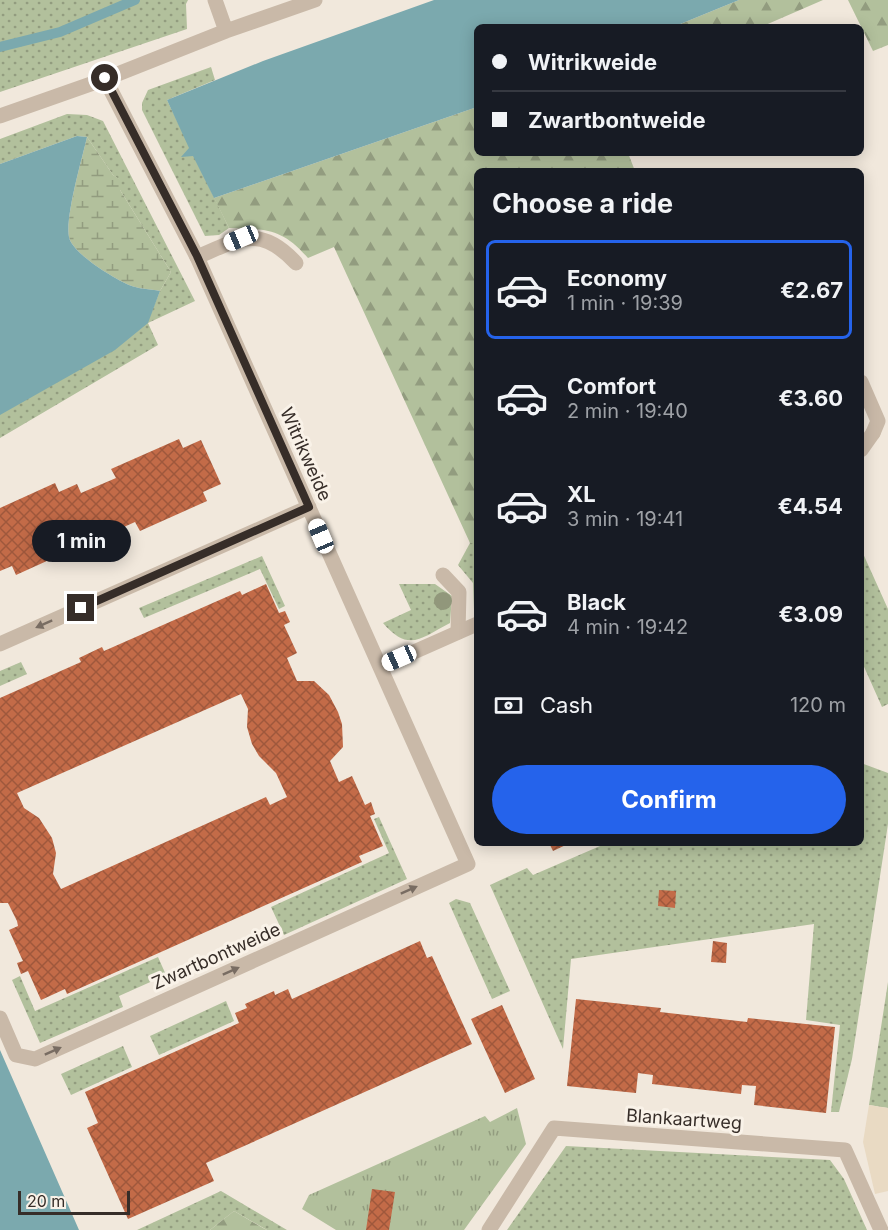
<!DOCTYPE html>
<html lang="en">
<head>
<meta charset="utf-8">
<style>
  :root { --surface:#171b24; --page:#242831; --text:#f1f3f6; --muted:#9ea1a6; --line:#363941; --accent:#2563eb }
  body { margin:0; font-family:Inter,sans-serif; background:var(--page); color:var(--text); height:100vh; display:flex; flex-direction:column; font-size:22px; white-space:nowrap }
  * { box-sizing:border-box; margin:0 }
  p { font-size:20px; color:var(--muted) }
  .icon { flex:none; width:33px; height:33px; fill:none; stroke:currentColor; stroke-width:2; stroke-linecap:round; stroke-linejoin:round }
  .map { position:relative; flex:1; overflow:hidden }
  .panel { position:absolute; left:474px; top:168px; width:390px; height:678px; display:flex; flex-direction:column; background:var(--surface); border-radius:9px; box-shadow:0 3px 15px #0003 }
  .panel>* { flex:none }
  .guide { position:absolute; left:474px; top:24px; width:390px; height:132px; border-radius:9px; box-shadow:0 3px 15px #0003; display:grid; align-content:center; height:132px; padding:0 18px; background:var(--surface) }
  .scale { position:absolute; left:18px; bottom:15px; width:112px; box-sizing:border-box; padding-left:6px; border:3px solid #362d28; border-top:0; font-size:16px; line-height:21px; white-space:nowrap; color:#362d28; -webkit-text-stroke:4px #f9f2e8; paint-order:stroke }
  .end { position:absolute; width:27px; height:27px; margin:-14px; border:8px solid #362d28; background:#fff; box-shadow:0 0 0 3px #fff }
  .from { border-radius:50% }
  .bubble { position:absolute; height:42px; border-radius:21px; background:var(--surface); box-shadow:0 3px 15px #0003; font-size:20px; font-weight:700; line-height:42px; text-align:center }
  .car { position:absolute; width:18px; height:36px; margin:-18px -9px; border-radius:8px; box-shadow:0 0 4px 2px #0007; background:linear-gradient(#fff 24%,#345 0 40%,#fff 0 76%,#345 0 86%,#fff 0) }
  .guide b { display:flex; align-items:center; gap:21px; height:57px; font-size:22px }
  .guide b+b { border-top:2px solid var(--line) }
  .guide i { width:15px; height:15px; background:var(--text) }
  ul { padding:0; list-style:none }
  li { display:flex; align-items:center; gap:18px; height:99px; margin:0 12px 9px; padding:0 6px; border:3px solid transparent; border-radius:9px }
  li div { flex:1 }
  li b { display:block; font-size:22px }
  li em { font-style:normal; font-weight:700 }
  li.selected { border-color:var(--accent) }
  li>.icon { width:54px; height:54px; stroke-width:1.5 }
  h2 { padding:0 18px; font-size:27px; line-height:72px }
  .pay { display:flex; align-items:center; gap:15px; height:66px; padding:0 18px; font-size:22px }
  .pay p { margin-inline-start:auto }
  .primary-button { display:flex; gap:12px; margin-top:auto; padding:12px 18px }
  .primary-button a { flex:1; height:69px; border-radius:36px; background:var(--accent); color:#fff; font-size:24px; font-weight:700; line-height:69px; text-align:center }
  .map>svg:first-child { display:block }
  .grass { fill:url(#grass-dots) }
  .forest { fill:url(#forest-firs) }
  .wetland { fill:url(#wetland-marsh) }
  .park { fill:url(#park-tufts) }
  .plaza { fill:#e9dac3 }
  .water { fill:#7ba9ae }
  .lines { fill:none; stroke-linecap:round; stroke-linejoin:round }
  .stream { stroke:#7ba9ae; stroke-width:10 }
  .building { fill:url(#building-cross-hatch); fill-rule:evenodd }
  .service { stroke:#c9b9a8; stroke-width:15 }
  .minor { stroke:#c9b9a8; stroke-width:15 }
  .tree { fill:#91977b }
  .oneway { fill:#786c62 }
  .route { stroke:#362d28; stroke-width:8 }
  .labels { text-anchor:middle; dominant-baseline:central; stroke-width:6; stroke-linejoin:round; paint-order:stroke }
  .street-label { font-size:18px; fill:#362d28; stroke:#f9f2e8 }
</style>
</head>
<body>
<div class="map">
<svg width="888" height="1230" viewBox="0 0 888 1230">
  <defs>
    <pattern id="grass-dots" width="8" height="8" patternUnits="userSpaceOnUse" patternTransform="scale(1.5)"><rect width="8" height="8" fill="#b2c09c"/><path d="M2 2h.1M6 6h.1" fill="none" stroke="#929c7f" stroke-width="1.8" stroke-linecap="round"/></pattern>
    <pattern id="forest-firs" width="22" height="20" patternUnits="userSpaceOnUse" patternTransform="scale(1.5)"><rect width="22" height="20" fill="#b2c09c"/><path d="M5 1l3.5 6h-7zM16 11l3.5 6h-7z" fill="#929c7f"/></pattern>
    <pattern id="wetland-marsh" width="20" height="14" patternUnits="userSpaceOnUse" patternTransform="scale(1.5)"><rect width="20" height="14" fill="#b2c09c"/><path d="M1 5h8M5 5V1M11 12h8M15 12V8" fill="none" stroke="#929c7f"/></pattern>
    <pattern id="park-tufts" width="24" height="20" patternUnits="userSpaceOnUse" patternTransform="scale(1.5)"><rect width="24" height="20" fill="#b2c09c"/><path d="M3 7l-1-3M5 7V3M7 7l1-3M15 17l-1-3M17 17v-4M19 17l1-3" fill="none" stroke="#929c7f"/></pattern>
    <pattern id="building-cross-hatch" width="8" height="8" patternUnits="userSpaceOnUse" patternTransform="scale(1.5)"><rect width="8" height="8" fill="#c36b48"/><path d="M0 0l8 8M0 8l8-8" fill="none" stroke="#9f583c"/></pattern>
  </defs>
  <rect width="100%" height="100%" fill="#f1e8dc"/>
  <path class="grass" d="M 0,0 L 188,0 L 186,4 L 187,29 L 0,92 Z
    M 211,67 L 215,80 L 167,100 L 229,228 L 219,235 L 205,236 L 142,110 L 142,103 L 148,90 Z
    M 67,114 L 87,115 L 103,121 L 195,301 L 148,323 L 158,345 L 0,438 L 0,414 L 147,323 L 160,291 L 171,272 L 120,190 L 120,180 L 113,175 L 87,137 L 77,136 L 0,164 L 0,139 Z
    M 470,543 L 477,543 L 477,608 L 474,610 L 473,583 L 458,565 Z
    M 861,549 L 888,609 L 888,704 L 882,707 L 861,660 Z
    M 262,556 L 285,606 L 279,609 L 260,569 L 144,618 L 139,608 Z
    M 399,584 L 435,584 L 452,596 L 450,623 C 421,638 409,653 383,623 L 411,610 Z
    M 21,662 L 27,674 L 0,686 L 0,671 Z
    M 861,763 L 888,773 L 888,824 L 852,1059 L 839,1112 L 831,1112 L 840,1025 L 806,1020 L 814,924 L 571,959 L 563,1049 L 490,885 L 527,868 L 533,875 L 607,843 L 861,843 Z
    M 379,817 L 407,879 L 284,935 L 271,907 L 389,853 L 374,819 Z
    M 456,899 L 470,903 L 510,991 L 492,999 L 449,903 Z
    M 158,957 L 166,975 L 119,996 L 123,1007 L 40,1043 L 12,980 L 20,976 L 35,1011 Z
    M 888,982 L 888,1108 L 869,1105 Z
    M 226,1001 L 234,1021 L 159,1055 L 150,1036 Z
    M 123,1046 L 132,1067 L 71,1095 L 61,1074 Z
    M 566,1146 L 830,1160 L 844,1179 L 867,1230 L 507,1230 Z
    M 221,1191 L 287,1230 L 267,1230 L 234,1211 L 210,1230 L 137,1230 Z"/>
  <path class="forest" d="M 739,0 L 823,0 L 761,27 L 673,27 Z
    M 848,0 L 888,0 L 888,45 L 873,51 Z
    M 477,107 L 477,153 L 628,153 L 635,171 L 477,171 L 477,543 L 470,543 L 334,247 L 308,258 C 282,228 266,229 229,228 L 214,198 Z
    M 234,1211 L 263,1228 L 267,1230 L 210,1230 Z"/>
  <path class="wetland" d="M 87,137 L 113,175 L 121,180 L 120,190 L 171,272 L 160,291 C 150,289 138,289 129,285 C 113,278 72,253 69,237 C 65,217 82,159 87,137 Z"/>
  <path class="park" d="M 517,1108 L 526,1144 L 464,1230 L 336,1230 L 302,1209 L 309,1195 L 485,1116 L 490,1122 Z"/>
  <path class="plaza" d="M 869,1105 L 888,1108 L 888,1191 L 875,1194 L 863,1142 Z"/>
  <path class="water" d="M 434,0 L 739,0 L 673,27 L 477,27 L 477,107 L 214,198 L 193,156 L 181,157 L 189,148 L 167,100 L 263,61 Z
    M 77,136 L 87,137 C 82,159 65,217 69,237 C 72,253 113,278 129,285 C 138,289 150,289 160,291 L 148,323 L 115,350 L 0,415 L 0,164 Z
    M 0,1050 L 79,1230 L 0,1230 Z"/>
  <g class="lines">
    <path class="stream" d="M 0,47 L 60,32 L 135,0"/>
  </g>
  <path class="building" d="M 179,439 L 183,448 L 201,440 L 221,484 L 203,492 L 207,501 L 140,531 L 135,522 L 117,530 L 113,521 L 78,536 L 82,545 L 16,575 L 12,566 L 0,571 L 0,508 L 55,483 L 59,492 L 77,484 L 81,493 L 116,478 L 111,469 Z
    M 266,584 L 279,613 L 285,611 L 290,622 L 284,625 L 297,653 L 287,658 L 297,681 L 314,681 L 329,695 L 338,712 L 342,724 L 343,747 L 330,761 L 339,782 L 352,776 L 365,805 L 371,802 L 375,814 L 370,816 L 383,846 L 359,856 L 362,862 L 67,994 L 65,989 L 41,1000 L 28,971 L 21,974 L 17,963 L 23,961 L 22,959 L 9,930 L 18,926 L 17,921 L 8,903 L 0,903 L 0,698 L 81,662 L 79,658 L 102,647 L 104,651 L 240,591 L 242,595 ZM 241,694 L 248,709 L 247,727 L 252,744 L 259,756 L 276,773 L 287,797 L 270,805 L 266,797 L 61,889 L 53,874 L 56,853 L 52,838 L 39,818 L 24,808 L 17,793 Z
    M 549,843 L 570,843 L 553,851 Z
    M 659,890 L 676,891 L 675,908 L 658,906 Z
    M 420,941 L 427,958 L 432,956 L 472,1044 L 206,1163 L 214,1181 L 128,1219 L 87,1128 L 98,1123 L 85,1092 L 239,1023 L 235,1013 L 247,1008 L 245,1004 L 274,991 L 275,995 L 288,989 L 292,999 Z
    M 713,941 L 727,943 L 726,963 L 711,962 Z
    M 576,999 L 661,1008 L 660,1012 L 747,1022 L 748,1018 L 835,1027 L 826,1113 L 754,1105 L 756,1086 L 742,1085 L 741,1094 L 652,1084 L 653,1075 L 638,1073 L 636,1093 L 567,1086 Z
    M 502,1005 L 535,1079 L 505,1093 L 471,1019 Z
    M 372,1189 L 395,1192 L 389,1230 L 366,1230 Z"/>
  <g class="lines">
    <path class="service" d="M 197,257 C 239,239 260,224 296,263
      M 861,382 L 878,421 L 873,433
      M 443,575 L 459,592 L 458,632"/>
    <path class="minor" d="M 215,0 L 226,31
      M 0,116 L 105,79 L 226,31 L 315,0
      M 861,450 L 873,433
      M 0,644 L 309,507
      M 380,667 L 477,624
      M 0,1018 L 16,1055 L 35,1059 L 468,864 L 197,257 L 105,79
      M 489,1230 L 554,1128 L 845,1150 L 881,1230"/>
  </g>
  <circle class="tree" cx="443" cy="601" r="9"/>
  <defs><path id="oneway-solid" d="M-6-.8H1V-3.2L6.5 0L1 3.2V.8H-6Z" transform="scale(1.5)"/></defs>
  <g class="oneway">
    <use href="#oneway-solid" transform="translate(44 624) rotate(156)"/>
    <use href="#oneway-solid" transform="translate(409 890) rotate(-24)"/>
    <use href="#oneway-solid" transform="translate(231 971) rotate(-24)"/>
    <use href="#oneway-solid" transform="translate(53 1051) rotate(-24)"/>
  </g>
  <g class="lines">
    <path class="route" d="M 81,608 L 309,507 L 197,256 L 105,78"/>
  </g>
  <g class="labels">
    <g class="street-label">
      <text transform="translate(306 454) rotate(66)">Witrikweide</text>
      <text transform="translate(216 956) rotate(-24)">Zwartbontweide</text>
      <text transform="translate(684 1119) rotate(4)">Blankaartweg</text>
    </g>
  </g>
</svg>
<div class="scale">20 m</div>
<i class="end from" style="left:105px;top:78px"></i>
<i class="end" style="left:81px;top:608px"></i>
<div class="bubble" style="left:32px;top:520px;width:99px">1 min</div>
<i class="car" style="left:241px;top:238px;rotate:247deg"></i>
<i class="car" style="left:321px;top:536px;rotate:337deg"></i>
<i class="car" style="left:399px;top:658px;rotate:246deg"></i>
<div class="guide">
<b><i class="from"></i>Witrikweide</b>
<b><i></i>Zwartbontweide</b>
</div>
<section class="panel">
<h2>Choose a ride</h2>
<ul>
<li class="selected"><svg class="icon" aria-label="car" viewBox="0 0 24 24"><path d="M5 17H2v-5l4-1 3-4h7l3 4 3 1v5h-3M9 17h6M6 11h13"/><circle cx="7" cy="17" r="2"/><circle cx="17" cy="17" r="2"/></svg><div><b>Economy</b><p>1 min · 19:39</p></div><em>€2.67</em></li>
<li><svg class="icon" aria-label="car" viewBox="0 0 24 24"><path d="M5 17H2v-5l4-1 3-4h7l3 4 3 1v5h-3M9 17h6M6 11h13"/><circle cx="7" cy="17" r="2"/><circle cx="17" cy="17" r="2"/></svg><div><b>Comfort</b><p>2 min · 19:40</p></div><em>€3.60</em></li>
<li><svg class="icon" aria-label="car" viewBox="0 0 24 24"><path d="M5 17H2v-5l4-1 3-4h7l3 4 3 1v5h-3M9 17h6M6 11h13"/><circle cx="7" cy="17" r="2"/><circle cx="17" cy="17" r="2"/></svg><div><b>XL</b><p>3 min · 19:41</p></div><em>€4.54</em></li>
<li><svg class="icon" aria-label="car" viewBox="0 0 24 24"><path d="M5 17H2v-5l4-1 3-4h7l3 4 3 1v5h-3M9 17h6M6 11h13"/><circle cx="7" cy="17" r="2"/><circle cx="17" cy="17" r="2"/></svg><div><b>Black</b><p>4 min · 19:42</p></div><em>€3.09</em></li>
</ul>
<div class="pay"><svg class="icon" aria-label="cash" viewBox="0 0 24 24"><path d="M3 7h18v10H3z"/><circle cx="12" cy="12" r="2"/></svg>Cash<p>120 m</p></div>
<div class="primary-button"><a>Confirm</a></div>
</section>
</div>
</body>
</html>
